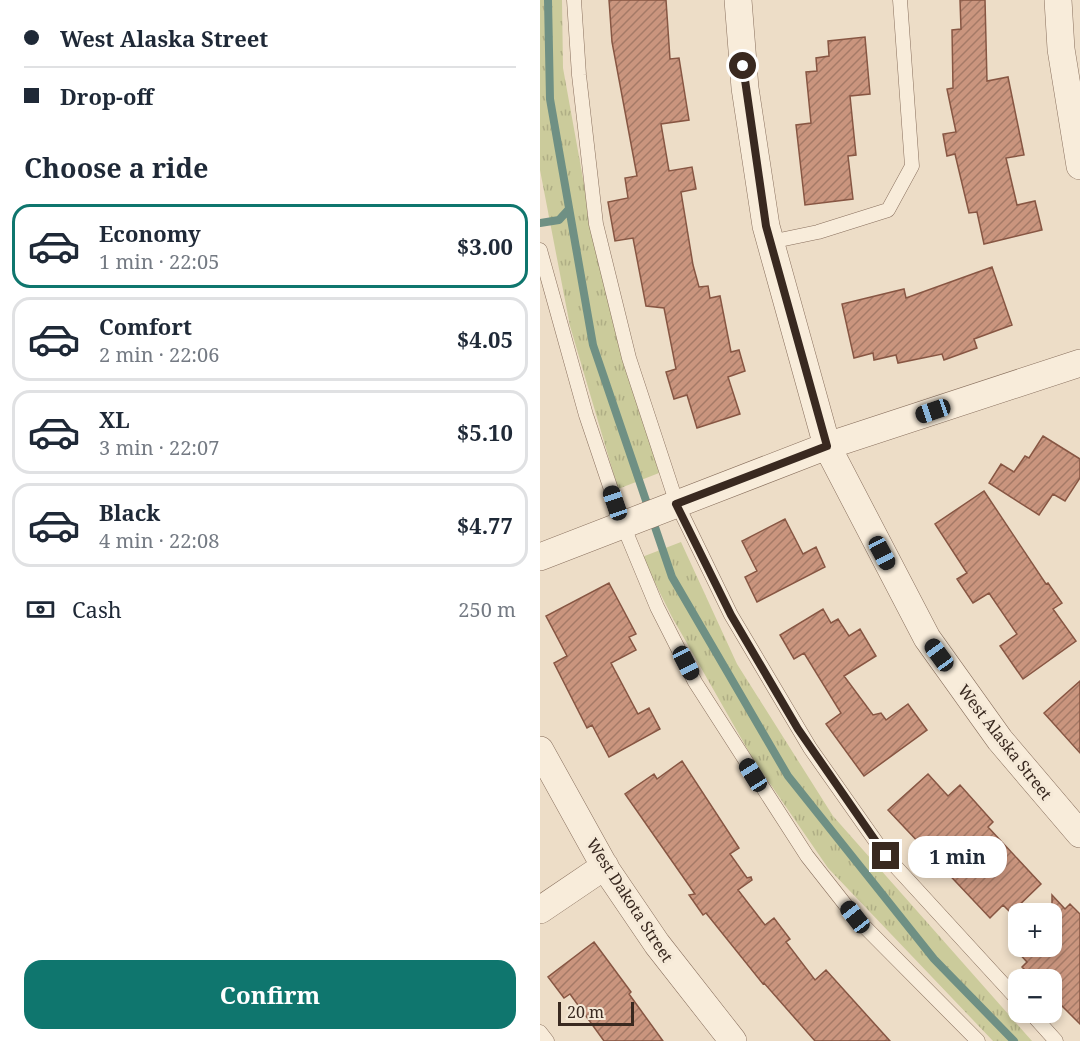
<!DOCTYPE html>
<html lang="en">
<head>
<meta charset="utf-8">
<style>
  :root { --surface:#fff; --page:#f6f6f7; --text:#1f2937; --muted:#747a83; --line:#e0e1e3; --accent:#0f766e }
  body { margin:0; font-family:"Noto Serif",serif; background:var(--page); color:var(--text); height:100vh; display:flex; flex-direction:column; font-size:22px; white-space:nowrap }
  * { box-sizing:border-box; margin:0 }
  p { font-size:20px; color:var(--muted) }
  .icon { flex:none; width:33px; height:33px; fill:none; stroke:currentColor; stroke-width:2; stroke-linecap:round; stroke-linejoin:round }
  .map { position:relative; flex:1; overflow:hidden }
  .details { display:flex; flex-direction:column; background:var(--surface); width:540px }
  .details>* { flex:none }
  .banner { display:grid; align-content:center; height:132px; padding:0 24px; background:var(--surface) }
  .controls { position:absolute; left:468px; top:903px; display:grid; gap:12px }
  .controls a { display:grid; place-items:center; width:54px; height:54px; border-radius:12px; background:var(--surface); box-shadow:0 3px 9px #0003; font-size:30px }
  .scale { position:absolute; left:18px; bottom:15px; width:76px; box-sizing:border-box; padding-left:6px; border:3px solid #392920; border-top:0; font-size:16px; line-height:21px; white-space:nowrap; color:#392920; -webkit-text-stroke:4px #f5e9d7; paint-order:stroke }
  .end { position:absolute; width:27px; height:27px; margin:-14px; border:8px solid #392920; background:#fff; box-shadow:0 0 0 3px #fff }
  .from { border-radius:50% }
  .bubble { position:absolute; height:42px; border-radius:18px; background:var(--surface); box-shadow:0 3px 9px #0003; font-size:20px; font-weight:700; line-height:42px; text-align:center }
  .car { position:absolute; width:18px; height:36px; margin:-18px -9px; border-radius:8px; box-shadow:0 0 4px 2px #0007; background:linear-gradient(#222 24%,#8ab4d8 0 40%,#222 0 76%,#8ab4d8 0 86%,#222 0) }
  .banner b { display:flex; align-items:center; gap:21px; height:57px; font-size:22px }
  .banner b+b { border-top:2px solid var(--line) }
  .banner i { width:15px; height:15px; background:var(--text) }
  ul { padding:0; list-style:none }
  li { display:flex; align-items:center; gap:18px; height:84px; margin:0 12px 9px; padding:0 12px; border:3px solid var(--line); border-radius:18px }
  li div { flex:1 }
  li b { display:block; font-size:22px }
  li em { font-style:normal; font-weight:700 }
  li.on { border-color:var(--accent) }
  li>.icon { width:54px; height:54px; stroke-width:1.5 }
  h2 { padding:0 24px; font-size:27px; line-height:72px }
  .pay { display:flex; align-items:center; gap:15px; height:66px; padding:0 24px; font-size:22px }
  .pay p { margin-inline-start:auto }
  .action { display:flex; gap:12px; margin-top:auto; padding:12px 24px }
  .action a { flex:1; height:69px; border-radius:18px; background:var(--accent); color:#fff; font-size:24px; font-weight:700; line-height:69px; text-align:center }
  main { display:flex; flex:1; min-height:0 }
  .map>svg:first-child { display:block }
  .grass { fill:url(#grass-tufts) }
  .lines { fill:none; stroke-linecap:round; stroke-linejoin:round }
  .stream { stroke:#6f9084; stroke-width:8 }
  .building { fill:url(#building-hatch); stroke:#875643; stroke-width:1.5 }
  .service-casing { stroke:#886f5d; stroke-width:15 }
  .minor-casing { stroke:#886f5d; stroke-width:28 }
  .service { stroke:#f8ecda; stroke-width:14 }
  .minor { stroke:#f8ecda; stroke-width:27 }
  .route { stroke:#392920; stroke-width:8 }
  .labels { text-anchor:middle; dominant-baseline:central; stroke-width:6; stroke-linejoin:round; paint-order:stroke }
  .street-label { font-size:16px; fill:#392920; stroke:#f5e9d7 }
</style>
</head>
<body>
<main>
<section class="details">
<div class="banner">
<b><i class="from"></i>West Alaska Street</b>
<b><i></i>Drop-off</b>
</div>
<h2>Choose a ride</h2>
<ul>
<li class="on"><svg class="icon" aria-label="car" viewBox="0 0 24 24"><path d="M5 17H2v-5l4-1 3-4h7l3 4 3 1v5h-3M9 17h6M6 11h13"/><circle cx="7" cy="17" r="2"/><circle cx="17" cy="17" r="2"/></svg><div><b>Economy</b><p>1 min · 22:05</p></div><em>$3.00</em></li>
<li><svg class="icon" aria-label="car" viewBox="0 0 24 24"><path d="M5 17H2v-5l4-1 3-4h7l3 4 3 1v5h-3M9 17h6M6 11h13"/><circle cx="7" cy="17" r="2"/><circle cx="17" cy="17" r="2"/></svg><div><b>Comfort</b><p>2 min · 22:06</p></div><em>$4.05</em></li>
<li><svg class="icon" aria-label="car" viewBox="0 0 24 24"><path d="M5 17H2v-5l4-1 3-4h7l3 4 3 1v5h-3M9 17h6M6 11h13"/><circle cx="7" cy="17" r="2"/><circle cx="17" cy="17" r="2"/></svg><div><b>XL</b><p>3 min · 22:07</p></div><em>$5.10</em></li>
<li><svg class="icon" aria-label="car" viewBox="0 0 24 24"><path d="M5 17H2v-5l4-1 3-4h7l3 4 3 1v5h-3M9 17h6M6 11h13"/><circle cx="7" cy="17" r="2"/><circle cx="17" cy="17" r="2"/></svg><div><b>Black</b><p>4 min · 22:08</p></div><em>$4.77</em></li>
</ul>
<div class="pay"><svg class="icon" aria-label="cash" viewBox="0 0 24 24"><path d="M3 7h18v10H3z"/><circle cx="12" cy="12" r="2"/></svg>Cash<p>250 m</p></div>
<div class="action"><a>Confirm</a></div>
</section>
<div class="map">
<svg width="540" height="1041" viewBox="0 0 540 1041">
  <defs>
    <pattern id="grass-tufts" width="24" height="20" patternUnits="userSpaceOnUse" patternTransform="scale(1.5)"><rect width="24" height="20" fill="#cbcb9b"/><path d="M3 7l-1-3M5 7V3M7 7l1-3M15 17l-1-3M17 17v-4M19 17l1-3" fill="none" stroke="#afae85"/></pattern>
    <pattern id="building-hatch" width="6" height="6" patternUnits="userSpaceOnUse" patternTransform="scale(1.5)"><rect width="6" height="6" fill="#ca957e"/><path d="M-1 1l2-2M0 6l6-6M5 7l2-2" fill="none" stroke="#a57a67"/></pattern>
  </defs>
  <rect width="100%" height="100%" fill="#edddc7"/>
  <path class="grass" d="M 0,0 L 22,0 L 23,68 L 55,245 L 119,473 L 78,489 L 30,326 L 0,170 Z
    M 141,542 L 197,664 L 293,816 L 492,1041 L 453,1041 L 288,868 L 213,759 L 132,617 L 102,557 Z"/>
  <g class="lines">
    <path class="stream" d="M 8,0 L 10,99 L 53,345 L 132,577 L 248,776 L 394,959 L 474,1041
      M 0,223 L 19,220 L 29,209"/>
  </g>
  <path class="building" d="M 69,0 L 126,0 L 130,59 L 139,58 L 149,120 L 121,124 L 129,171 L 152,167 L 156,189 L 141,192 L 153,265 L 159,287 L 168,286 L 170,298 L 180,296 L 191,352 L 199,350 L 205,371 L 188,377 L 200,414 L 157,428 L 147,395 L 134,399 L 126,372 L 136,369 L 124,308 L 106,306 L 93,238 L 75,241 L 68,202 L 88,198 L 85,178 L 97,176 L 72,42 Z
    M 420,0 L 445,0 L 447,81 L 468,77 L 484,155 L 466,158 L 477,205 L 495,201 L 502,230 L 444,244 L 437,212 L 429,213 L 415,154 L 407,156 L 403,134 L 416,132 L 407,89 L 413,88 L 412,30 L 421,29 Z
    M 325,37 L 330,94 L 310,96 L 316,155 L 308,156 L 313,199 L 265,205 L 256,125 L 271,123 L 266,72 L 277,71 L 276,58 L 289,56 L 288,41 Z
    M 452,267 L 472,325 L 434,339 L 437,348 L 404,360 L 402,354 L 358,363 L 356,355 L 334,360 L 333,353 L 314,358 L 302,304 L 364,289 L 366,298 Z
    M 503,436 L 540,459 L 540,478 L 525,501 L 513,494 L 499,515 L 449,483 L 461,464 L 474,472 L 485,456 L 489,458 Z
    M 444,491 L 506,584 L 508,583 L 522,603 L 513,609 L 536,641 L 483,679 L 460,646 L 477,634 L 449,593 L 433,603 L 417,579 L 427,573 L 395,524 Z
    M 245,519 L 263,554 L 276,547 L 285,567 L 217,602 L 205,577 L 217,571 L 202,541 Z
    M 69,583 L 96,634 L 89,637 L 96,650 L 71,663 L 98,714 L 109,708 L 120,729 L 69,757 L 52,725 L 47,728 L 14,663 L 27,656 L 6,616 Z
    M 283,609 L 291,623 L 298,619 L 309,636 L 320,629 L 336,656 L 304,676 L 333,715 L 341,713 L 346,720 L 368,704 L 387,730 L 324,776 L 286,724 L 301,713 L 264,653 L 254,659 L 240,635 Z
    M 540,681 L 540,753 L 504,713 Z
    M 142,761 L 199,848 L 190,854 L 207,878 L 211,877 L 212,880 L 198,890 L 225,925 L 234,918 L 250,939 L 246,942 L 275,980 L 286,970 L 350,1041 L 275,1041 L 224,983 L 223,984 L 166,913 L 163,915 L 149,895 L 155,894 L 85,794 L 114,774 L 117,779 Z
    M 388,774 L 408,796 L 420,785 L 453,822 L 448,827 L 501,884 L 471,913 L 463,905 L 450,918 L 348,810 Z
    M 512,895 L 525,909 L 530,904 L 540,914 L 540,1024 L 512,996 L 512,980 L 495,980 L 482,967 L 487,962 L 472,946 L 512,946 Z
    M 54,942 L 91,992 L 89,994 L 123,1041 L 64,1041 L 30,994 L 24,998 L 8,977 Z"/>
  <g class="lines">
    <defs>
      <path id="service" d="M 34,0 L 39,75 L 56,224 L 89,358 L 137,504 L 191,615 L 270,748 L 346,856 L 478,1000
        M 230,242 L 278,232 L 348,210 L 372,166 L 360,0
        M 0,250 L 46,415 L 83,525 L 117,607 L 155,682 L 267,856 L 315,917 L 438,1041
        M 490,1012 L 516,1041
        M 0,1032 L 7,1041"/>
      <path id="minor" d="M 198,0 L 205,88 L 226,226 L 287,446 L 387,638 L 460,740 L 540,834
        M 518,0 L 521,49 L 540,166
        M 0,557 L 287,446 L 540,363
        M 0,750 L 66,869 L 117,944 L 193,1041
        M 0,910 L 65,866"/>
    </defs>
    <use href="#service" class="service-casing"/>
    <use href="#minor" class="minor-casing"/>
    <use href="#service" class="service"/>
    <use href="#minor" class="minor"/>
  </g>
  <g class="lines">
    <path class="route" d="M 203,66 L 226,226 L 287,446 L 136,504 L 191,615 L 258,729 L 346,856"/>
  </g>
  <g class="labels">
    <g class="street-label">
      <text transform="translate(465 742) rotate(52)">West Alaska Street</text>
      <text transform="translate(90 900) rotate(57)">West Dakota Street</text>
    </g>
  </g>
</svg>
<div class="controls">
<a>+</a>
<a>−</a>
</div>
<div class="scale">20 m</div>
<i class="end from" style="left:203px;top:66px"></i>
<i class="end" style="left:346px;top:856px"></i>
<div class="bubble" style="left:368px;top:836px;width:99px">1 min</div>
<i class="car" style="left:393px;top:411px;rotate:251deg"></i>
<i class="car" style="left:75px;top:503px;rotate:341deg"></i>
<i class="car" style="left:342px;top:553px;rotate:152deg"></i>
<i class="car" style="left:399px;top:655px;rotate:324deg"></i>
<i class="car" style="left:146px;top:663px;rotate:153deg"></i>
<i class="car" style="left:213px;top:775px;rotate:328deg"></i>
<i class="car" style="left:315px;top:917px;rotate:322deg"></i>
</div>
</main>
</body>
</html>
